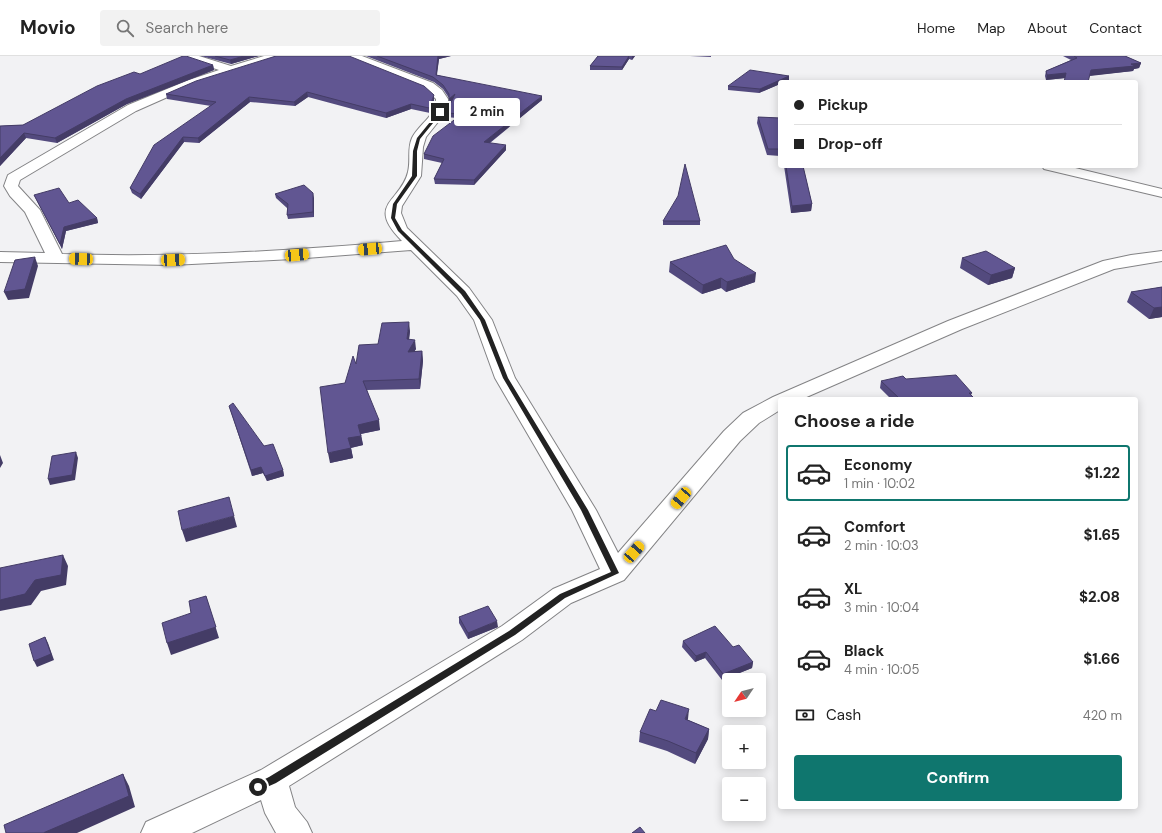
<!DOCTYPE html>
<html lang="en">
<head>
<meta charset="utf-8">
<style>
  :root { --surface:#fff; --page:#f2f2f2; --text:#222; --muted:#767676; --line:#e0e0e0; --accent:#0f766e }
  body { margin:0; font-family:"DM Sans",sans-serif; background:var(--page); color:var(--text); height:100vh; display:flex; flex-direction:column; font-size:15px; white-space:nowrap }
  * { box-sizing:border-box; margin:0 }
  p { font-size:13px; color:var(--muted) }
  .icon { flex:none; width:22px; height:22px; fill:none; stroke:currentColor; stroke-width:2; stroke-linecap:round; stroke-linejoin:round }
  .map { position:relative; flex:1; overflow:hidden }
  .details { position:absolute; left:778px; top:341px; width:360px; height:412px; display:flex; flex-direction:column; background:var(--surface); border-radius:4px; box-shadow:0 2px 10px #0003 }
  .details>* { flex:none }
  .guide { position:absolute; left:778px; top:24px; width:360px; height:88px; border-radius:4px; box-shadow:0 2px 10px #0003; display:grid; align-content:center; height:88px; padding:0 16px; background:var(--surface) }
  .needle { width:26px; rotate:235deg }
  .fabs { position:absolute; left:722px; top:617px; display:grid; gap:8px }
  .fabs a { display:grid; place-items:center; width:44px; height:44px; border-radius:4px; background:var(--surface); box-shadow:0 2px 10px #0003; font-size:20px }
  .end { position:absolute; width:18px; height:18px; margin:-9px; border:5px solid #222; background:#fff; box-shadow:0 0 0 2px #fff }
  .from { border-radius:50% }
  .bubble { position:absolute; height:28px; border-radius:4px; background:var(--surface); box-shadow:0 2px 10px #0003; font-size:13px; font-weight:700; line-height:28px; text-align:center }
  .car { position:absolute; width:12px; height:24px; margin:-12px -6px; border-radius:5px; box-shadow:0 0 3px 1px #0007; background:linear-gradient(#f5c518 24%,#345 0 40%,#f5c518 0 76%,#345 0 86%,#f5c518 0) }
  .guide b { display:flex; align-items:center; gap:14px; height:38px; font-size:15px }
  .guide b+b { border-top:1px solid var(--line) }
  .guide i { width:10px; height:10px; background:var(--text) }
  ul { padding:0; list-style:none }
  li { display:flex; align-items:center; gap:12px; height:56px; margin:0 8px 6px; padding:0 8px; border:2px solid transparent; border-radius:4px }
  li div { flex:1 }
  li b { display:block; font-size:15px }
  li em { font-style:normal; font-weight:700 }
  li.selected { border-color:var(--accent) }
  li>.icon { width:36px; height:36px; stroke-width:1.5 }
  h2 { padding:0 16px; font-size:18px; line-height:48px }
  .pay { display:flex; align-items:center; gap:10px; height:44px; padding:0 16px; font-size:15px }
  .pay p { margin-inline-start:auto }
  .action { display:flex; gap:8px; margin-top:auto; padding:8px 16px }
  .action a { flex:1; height:46px; border-radius:4px; background:var(--accent); color:#fff; font-size:16px; font-weight:700; line-height:46px; text-align:center }
  header { display:flex; align-items:center; gap:24px; box-sizing:border-box; height:56px; padding:0 20px; background:var(--surface); border-bottom:1px solid var(--line) }
  header strong { font-size:19px }
  nav { display:flex; gap:22px; margin-inline-start:auto; font-size:14px }
  .search { width:280px; height:36px; background:var(--page); display:flex; align-items:center; gap:10px; box-sizing:border-box; padding:0 14px; border-radius:4px; color:var(--muted); font-size:15px }
  .map>svg:first-child { display:block }
  .lines { fill:none; stroke-linecap:round; stroke-linejoin:round }
  .minor-casing { stroke:#838385; stroke-width:2 }
  .minor { fill:#fff; fill-rule:evenodd }
  .wall { fill:#534a7e }
  .shaded-wall { fill:#443c66 }
  .building { fill:#615692; stroke:#443c66 }
  .route { fill:#222 }
</style>
</head>
<body>
<header>
<strong>Movio</strong>
<div class="search"><svg class="icon" aria-label="search" viewBox="0 0 24 24"><circle cx="10" cy="10" r="6"/><path d="M15 15l6 6"/></svg>Search here</div>
<nav><a>Home</a><a>Map</a><a>About</a><a>Contact</a></nav>
</header>
<div class="map">
<svg width="1162" height="777" viewBox="0 0 1162 777">
  <rect width="100%" height="100%" fill="#f2f2f4"/>
  <g class="lines">
    <defs>
      <path id="minor" d="M 183,0 L 199,0 L 231,10 L 264,0 L 280,0 L 279,2 L 197,28 L 136,55 L 20,124 L 18,130 L 40,154 L 62,198 C 176,202 289,195 402,185 C 365,148 401,146 408,116 C 411,104 407,93 412,82 C 419,68 436,60 436,43 L 425,33 L 348,2 L 347,0 L 362,0 L 433,27 L 442,34 L 448,43 L 448,50 L 446,56 L 426,81 L 423,91 L 421,120 L 402,150 L 401,157 L 407,172 L 469,232 L 492,264 L 515,322 L 596,454 L 618,497 L 724,375 L 743,357 L 773,341 L 948,265 L 1103,205 L 1131,199 L 1162,195 L 1162,205 L 1114,213 L 962,273 L 802,343 L 780,343 L 780,354 L 759,367 L 740,385 L 624,524 L 571,547 L 522,584 L 289,730 L 295,751 L 307,766 L 312,777 L 276,777 L 265,757 L 261,744 L 192,777 L 141,777 L 146,766 L 261,714 L 502,570 L 553,533 L 600,513 L 572,454 L 495,322 L 474,264 L 457,240 L 411,194 L 293,203 L 172,209 L 0,206 L 0,196 L 45,197 L 25,156 L 10,140 L 4,130 L 8,119 L 128,49 L 189,24 L 219,14 L 184,2 Z
        M 1042,110 L 1067,110 L 1162,133 L 1162,141 L 1044,113 Z"/>
    </defs>
    <use href="#minor" class="minor-casing"/>
    <use href="#minor" class="minor"/>
  </g>
  <path class="wall" d="M 201,0 L 259,0 L 231,8 Z
    M 276,0 L 434,44 L 430,57 L 411,53 L 386,62 L 308,41 L 295,50 L 250,46 L 199,87 L 184,86 L 141,143 L 132,137 L 130,132 L 211,50 L 167,43 L 166,38 Z
    M 366,0 L 451,0 L 439,3 L 437,19 L 542,44 L 490,87 L 506,94 L 474,129 L 435,128 L 434,123 L 442,107 L 424,103 L 424,98 L 457,62 L 446,61 L 446,57 L 451,47 L 450,48 L 449,42 L 443,33 L 434,26 Z
    M 598,0 L 635,0 L 632,4 L 629,3 L 622,14 L 590,14 L 590,10 Z
    M 690,0 L 711,0 L 711,1 Z
    M 1063,0 L 1125,0 L 1141,7 L 1139,12 L 1134,13 L 1133,15 L 1046,24 L 1045,20 L 1046,15 L 1071,4 Z
    M 213,9 L 214,14 L 127,48 L 57,87 L 26,82 L 0,110 L 0,70 L 23,69 L 140,18 Z
    M 789,20 L 789,24 L 784,26 L 780,26 L 780,28 L 759,37 L 728,34 L 728,30 Z
    M 758,61 L 780,62 L 780,100 L 767,99 L 757,67 Z
    M 784,110 L 803,110 L 812,148 L 811,155 L 791,157 Z
    M 275,138 L 314,142 L 314,161 L 288,163 L 287,159 L 287,152 L 276,142 Z
    M 34,139 L 69,147 L 97,162 L 98,167 L 66,175 L 62,193 L 36,143 Z
    M 663,165 L 700,165 L 700,169 L 663,169 Z
    M 962,202 L 1015,212 L 1012,222 L 988,229 L 960,212 Z
    M 670,206 L 755,226 L 726,236 L 721,232 L 702,238 L 669,216 Z
    M 1162,231 L 1162,261 L 1149,263 L 1127,246 L 1131,236 Z
    M 410,275 L 409,283 L 416,293 L 414,295 L 422,295 L 423,305 L 420,333 L 367,334 L 380,374 L 361,378 L 363,389 L 351,392 L 353,402 L 330,407 L 345,327 L 356,308 L 378,288 Z
    M 906,323 L 972,337 L 971,339 L 975,343 L 891,343 L 880,332 L 881,325 Z
    M 229,350 L 264,390 L 283,414 L 284,420 L 267,425 L 263,417 L 252,420 Z
    M 459,561 L 498,571 L 468,583 L 459,567 Z
    M 683,585 L 733,591 L 753,606 L 752,612 L 722,624 L 705,602 L 695,606 L 682,591 Z
    M 656,655 L 688,664 L 709,673 L 708,683 L 695,708 L 667,695 L 639,686 L 640,676 Z"/>
  <path class="shaded-wall" d="M 244,0 L 259,0 L 231,8 L 230,4 Z
    M 437,0 L 451,0 L 439,3 L 436,23 L 436,19 Z
    M 629,0 L 629,3 L 622,14 L 622,11 Z
    M 632,0 L 635,0 L 632,4 Z
    M 1141,7 L 1139,12 L 1134,13 L 1133,15 L 1090,20 L 1091,14 Z
    M 213,9 L 214,14 L 127,48 L 57,87 L 55,82 L 126,43 Z
    M 1066,17 L 1065,22 L 1046,24 L 1047,19 Z
    M 789,20 L 789,24 L 784,26 L 780,26 L 780,28 L 759,37 L 760,33 Z
    M 307,36 L 308,41 L 295,50 L 294,46 Z
    M 455,38 L 455,43 L 450,48 L 449,43 Z
    M 434,39 L 434,44 L 430,57 L 429,52 Z
    M 542,40 L 542,44 L 484,91 L 484,86 Z
    M 249,41 L 250,46 L 199,87 L 198,82 Z
    M 411,48 L 411,53 L 386,62 L 386,57 Z
    M 24,77 L 26,82 L 0,110 L 0,102 Z
    M 183,81 L 184,86 L 141,143 L 140,138 Z
    M 506,89 L 506,94 L 474,129 L 474,124 Z
    M 313,137 L 314,142 L 314,161 L 313,156 Z
    M 812,148 L 811,155 L 791,157 L 792,150 Z
    M 97,162 L 98,167 L 66,175 L 62,193 L 60,188 L 64,171 Z
    M 35,201 L 38,210 L 29,242 L 8,244 L 4,236 Z
    M 1015,212 L 1012,222 L 988,229 L 991,219 Z
    M 756,217 L 755,226 L 726,236 L 727,226 Z
    M 721,222 L 721,232 L 702,238 L 703,229 Z
    M 1162,251 L 1162,261 L 1149,263 L 1154,252 Z
    M 409,266 L 410,275 L 408,292 L 407,283 Z
    M 415,284 L 416,293 L 409,305 L 408,296 Z
    M 422,295 L 423,305 L 420,333 L 419,323 Z
    M 379,364 L 380,374 L 360,378 L 358,369 Z
    M 361,380 L 363,389 L 350,392 L 348,382 Z
    M 351,392 L 353,402 L 330,407 L 328,397 Z
    M 76,396 L 78,402 L 75,424 L 50,429 L 48,423 Z
    M 0,399 L 3,407 L 0,412 Z
    M 261,411 L 263,417 L 252,420 L 251,414 Z
    M 283,414 L 284,420 L 267,425 L 265,420 Z
    M 234,460 L 237,471 L 186,486 L 182,474 Z
    M 63,499 L 68,510 L 66,529 L 41,535 L 31,549 L 0,555 L 0,544 L 35,524 Z
    M 206,540 L 219,582 L 171,599 L 167,587 Z
    M 497,565 L 498,571 L 468,583 L 468,577 Z
    M 45,581 L 48,587 L 54,604 L 37,611 L 34,605 Z
    M 706,596 L 705,602 L 695,606 L 696,600 Z
    M 753,606 L 752,612 L 722,624 L 723,618 Z
    M 689,653 L 688,663 L 684,673 L 685,663 Z
    M 709,673 L 708,683 L 695,708 L 696,697 Z
    M 123,718 L 129,730 L 135,751 L 77,777 L 43,777 Z"/>
  <path class="building" d="M 183,0 L 186,0 L 213,9 L 126,43 L 55,82 L 24,77 L 0,102 L 0,70 L 23,69 L 97,30 L 134,16 L 140,18 Z
    M 215,0 L 244,0 L 230,4 Z
    M 276,0 L 349,0 L 424,30 L 434,39 L 429,52 L 411,48 L 386,57 L 307,36 L 294,46 L 249,41 L 198,82 L 183,81 L 140,138 L 130,132 L 154,89 L 216,46 L 166,38 L 196,25 Z
    M 377,0 L 438,0 L 436,19 L 542,40 L 484,86 L 506,89 L 474,124 L 434,123 L 444,103 L 424,98 L 433,80 L 462,58 L 446,57 L 455,38 L 449,43 L 449,38 L 443,29 L 433,21 Z
    M 598,0 L 629,0 L 622,11 L 590,10 Z
    M 1074,0 L 1125,0 L 1141,7 L 1131,8 L 1135,10 L 1091,14 L 1088,26 L 1064,26 L 1066,17 L 1047,19 L 1046,15 L 1077,2 Z
    M 750,14 L 789,20 L 760,33 L 728,30 Z
    M 758,61 L 780,62 L 780,93 L 768,93 Z
    M 685,108 L 700,165 L 663,165 L 678,140 Z
    M 786,110 L 803,110 L 812,148 L 792,150 Z
    M 304,129 L 313,137 L 313,156 L 287,159 L 288,148 L 275,138 Z
    M 59,132 L 69,147 L 78,144 L 97,162 L 64,171 L 60,188 L 34,139 Z
    M 726,189 L 734,203 L 756,217 L 727,226 L 721,222 L 703,229 L 670,206 Z
    M 986,195 L 1015,212 L 991,219 L 962,202 Z
    M 35,201 L 25,233 L 4,236 L 15,204 Z
    M 1162,231 L 1162,251 L 1154,252 L 1131,236 Z
    M 409,266 L 407,283 L 415,284 L 408,296 L 422,295 L 419,323 L 363,325 L 379,364 L 358,369 L 361,380 L 348,382 L 351,392 L 328,397 L 320,331 L 345,327 L 353,300 L 356,308 L 359,289 L 378,288 L 382,267 Z
    M 956,319 L 972,337 L 969,337 L 975,343 L 900,343 L 881,325 L 903,320 L 906,323 Z
    M 233,347 L 264,390 L 273,388 L 283,414 L 265,420 L 261,411 L 251,414 L 229,350 Z
    M 76,396 L 72,419 L 48,423 L 52,400 Z
    M 229,441 L 234,460 L 182,474 L 178,455 Z
    M 63,499 L 61,519 L 35,524 L 25,538 L 0,544 L 0,512 Z
    M 206,540 L 216,571 L 167,587 L 162,567 L 191,557 L 189,545 Z
    M 488,550 L 497,565 L 468,577 L 459,561 Z
    M 715,570 L 733,591 L 739,589 L 753,606 L 723,618 L 706,596 L 696,600 L 683,585 Z
    M 45,581 L 51,598 L 34,605 L 29,588 Z
    M 661,644 L 689,653 L 685,663 L 709,673 L 696,697 L 668,685 L 640,676 L 650,653 L 656,655 Z
    M 123,718 L 129,740 L 43,777 L 6,777 L 4,769 Z
    M 640,771 L 645,777 L 632,777 Z"/>
  <path class="route" d="M 439,55 L 442,56 L 420,83 L 417,95 L 417,120 L 397,148 L 395,162 L 402,174 L 465,235 L 485,264 L 508,322 L 588,454 L 619,517 L 565,542 L 515,579 L 276,727 L 258,735 L 255,734 L 255,728 L 269,721 L 509,575 L 560,538 L 611,516 L 581,454 L 503,322 L 480,264 L 461,238 L 398,175 L 391,162 L 393,148 L 412,120 L 413,95 L 417,82 Z"/>
</svg>
<div class="fabs">
<a><svg class="needle" viewBox="-14 -14 28 28"><path d="M0-13l5 13h-10z" fill="#e53935"/><path d="M0 13l5-13h-10z" fill="#767676"/></svg></a>
<a>+</a>
<a>−</a>
</div>
<i class="end from" style="left:258px;top:731px"></i>
<i class="end" style="left:440px;top:56px"></i>
<div class="bubble" style="left:454px;top:42px;width:66px">2 min</div>
<i class="car" style="left:370px;top:193px;rotate:265deg"></i>
<i class="car" style="left:297px;top:199px;rotate:85deg"></i>
<i class="car" style="left:81px;top:203px;rotate:272deg"></i>
<i class="car" style="left:173px;top:204px;rotate:87deg"></i>
<i class="car" style="left:681px;top:442px;rotate:220deg"></i>
<i class="car" style="left:634px;top:496px;rotate:41deg"></i>
<div class="guide">
<b><i class="from"></i>Pickup</b>
<b><i></i>Drop-off</b>
</div>
<section class="details">
<h2>Choose a ride</h2>
<ul>
<li class="selected"><svg class="icon" aria-label="car" viewBox="0 0 24 24"><path d="M5 17H2v-5l4-1 3-4h7l3 4 3 1v5h-3M9 17h6M6 11h13"/><circle cx="7" cy="17" r="2"/><circle cx="17" cy="17" r="2"/></svg><div><b>Economy</b><p>1 min · 10:02</p></div><em>$1.22</em></li>
<li><svg class="icon" aria-label="car" viewBox="0 0 24 24"><path d="M5 17H2v-5l4-1 3-4h7l3 4 3 1v5h-3M9 17h6M6 11h13"/><circle cx="7" cy="17" r="2"/><circle cx="17" cy="17" r="2"/></svg><div><b>Comfort</b><p>2 min · 10:03</p></div><em>$1.65</em></li>
<li><svg class="icon" aria-label="car" viewBox="0 0 24 24"><path d="M5 17H2v-5l4-1 3-4h7l3 4 3 1v5h-3M9 17h6M6 11h13"/><circle cx="7" cy="17" r="2"/><circle cx="17" cy="17" r="2"/></svg><div><b>XL</b><p>3 min · 10:04</p></div><em>$2.08</em></li>
<li><svg class="icon" aria-label="car" viewBox="0 0 24 24"><path d="M5 17H2v-5l4-1 3-4h7l3 4 3 1v5h-3M9 17h6M6 11h13"/><circle cx="7" cy="17" r="2"/><circle cx="17" cy="17" r="2"/></svg><div><b>Black</b><p>4 min · 10:05</p></div><em>$1.66</em></li>
</ul>
<div class="pay"><svg class="icon" aria-label="cash" viewBox="0 0 24 24"><path d="M3 7h18v10H3z"/><circle cx="12" cy="12" r="2"/></svg>Cash<p>420 m</p></div>
<div class="action"><a>Confirm</a></div>
</section>
</div>
</body>
</html>
